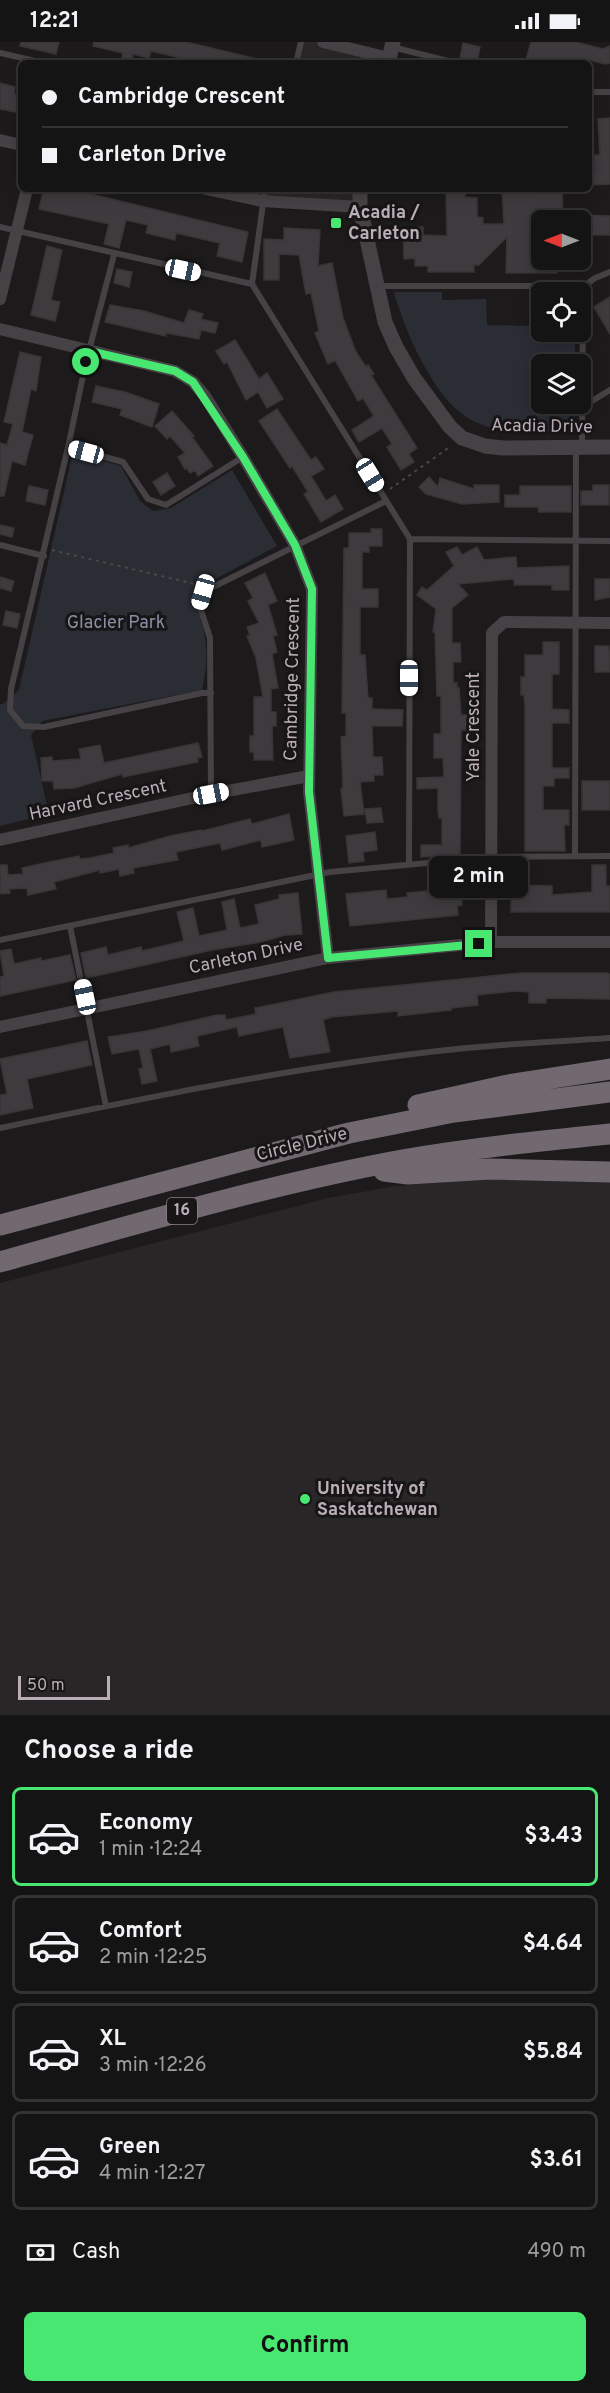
<!DOCTYPE html>
<html lang="en">
<head>
<meta charset="utf-8">
<style>
  :root { --surface:#151414; --page:#1e1d1d; --text:#f1f3f6; --muted:#9d9ea0; --line:#343334; --accent:#48e772 }
  body { margin:0; font-family:Overpass,sans-serif; background:var(--page); color:var(--text); height:100vh; display:flex; flex-direction:column; font-size:22px; white-space:nowrap }
  * { box-sizing:border-box; margin:0 }
  p { font-size:20px; color:var(--muted) }
  .icon { flex:none; width:33px; height:33px; fill:none; stroke:currentColor; stroke-width:2; stroke-linecap:round; stroke-linejoin:round }
  .map { position:relative; height:1673px; overflow:hidden }
  .panel { display:flex; flex-direction:column; background:var(--surface); flex:1 }
  .panel>* { flex:none }
  .guide { position:absolute; left:18px; top:18px; width:574px; height:132px; border-radius:9px; box-shadow:0 3px 15px #0003,0 0 0 2px var(--line); display:grid; align-content:center; height:132px; padding:0 24px; background:var(--surface) }
  .needle { width:39px; rotate:270deg }
  .controls { position:absolute; left:531px; top:168px; display:grid; gap:12px }
  .controls a { display:grid; place-items:center; width:60px; height:60px; border-radius:9px; background:var(--surface); box-shadow:0 3px 15px #0003,0 0 0 2px var(--line); font-size:30px }
  .scale { position:absolute; left:18px; bottom:15px; width:92px; box-sizing:border-box; padding-left:6px; border:3px solid #bbaeb7; border-top:0; font-size:16px; line-height:21px; white-space:nowrap; color:#bbaeb7; -webkit-text-stroke:4px #171516; paint-order:stroke }
  .end { position:absolute; width:27px; height:27px; margin:-14px; border:8px solid #48e772; background:#111; box-shadow:0 0 0 3px #111 }
  .from { border-radius:50% }
  .bubble { position:absolute; height:42px; border-radius:9px; background:var(--surface); box-shadow:0 3px 15px #0003,0 0 0 2px var(--line); font-size:20px; font-weight:700; line-height:42px; text-align:center }
  .car { position:absolute; width:18px; height:36px; margin:-18px -9px; border-radius:8px; box-shadow:0 0 4px 2px #0007; background:linear-gradient(#fff 24%,#345 0 40%,#fff 0 76%,#345 0 86%,#fff 0) }
  .guide b { display:flex; align-items:center; gap:21px; height:57px; font-size:22px }
  .guide b+b { border-top:2px solid var(--line) }
  .guide i { width:15px; height:15px; background:var(--text) }
  ul { padding:0; list-style:none }
  li { display:flex; align-items:center; gap:18px; height:99px; margin:0 12px 9px; padding:0 12px; border:3px solid var(--line); border-radius:9px }
  li div { flex:1 }
  li b { display:block; font-size:22px }
  li em { font-style:normal; font-weight:700 }
  li.on { border-color:var(--accent) }
  li>.icon { width:54px; height:54px; stroke-width:1.5 }
  h2 { padding:0 24px; font-size:27px; line-height:72px }
  .pay { display:flex; align-items:center; gap:15px; height:66px; padding:0 24px; font-size:22px }
  .pay p { margin-inline-start:auto }
  .cta { display:flex; gap:12px; margin-top:auto; padding:12px 24px }
  .cta a { flex:1; height:69px; border-radius:9px; background:var(--accent); color:#111; font-size:24px; font-weight:700; line-height:69px; text-align:center }
  .status { display:flex; justify-content:space-between; align-items:center; height:42px; padding:0 30px; background:var(--surface); direction:ltr }
  .status svg { height:16px; fill:currentColor }
  .map>svg:first-child { display:block }
  .built { fill:#292628 }
  .green { fill:#2a2d34 }
  .building { fill:#3e3a3d; stroke:#383536; stroke-width:1.5 }
  .lines { fill:none; stroke-linecap:round; stroke-linejoin:round }
  .path { stroke:#4d464b; stroke-width:2; stroke-dasharray:3 4.5; stroke-linecap:butt }
  .service { stroke:#464144; stroke-width:6 }
  .minor { stroke:#464144; stroke-width:12 }
  .tertiary { stroke:#464144; stroke-width:15 }
  .motorway { stroke:#72686f; stroke-width:21 }
  .route { stroke:#48e772; stroke-width:8 }
  .poi-dot { fill:#48e772; stroke:#171516; stroke-width:2 }
  .labels { text-anchor:middle; dominant-baseline:central; stroke-width:6; stroke-linejoin:round; paint-order:stroke }
  .shield { fill:#171516; stroke:#8a8087; stroke-width:1.5 }
  .shield-label { font-size:16px; font-weight:bold; fill:#bbaeb7 }
  .poi-label { font-size:18px; font-weight:bold; fill:#bbaeb7; stroke:#171516; text-anchor:start }
  .street-label { font-size:18px; fill:#bbaeb7; stroke:#171516 }
  .park-label { font-size:18px; fill:#8690a4; stroke:#171516 }
</style>
</head>
<body>
<div class="status"><b>12:21</b><svg viewBox="0 0 49 12"><path d="M0 12V9h3v3zM5 12V6h3v6zM10 12V3h3v9zM15 12V0h3v12zM26 1h20v11H26zM47 4h2v5h-2z"/></svg></div>
<div class="map">
<svg width="610" height="1673" viewBox="0 0 610 1673">
  <rect width="100%" height="100%" fill="#1c1a1b"/>
  <path class="built" d="M 301,0 L 323,0 L 388,21 L 296,21 Z
    M 265,147 L 360,147 L 360,165 L 262,159 Z
    M 492,1136 L 610,1140 L 610,1673 L 0,1673 L 0,1241 L 328,1156 L 396,1144 Z"/>
  <path class="green" d="M 394,250 L 442,250 L 442,258 L 486,257 L 487,283 L 531,284 L 532,270 L 541,270 L 542,290 L 575,290 L 575,322 L 542,322 L 542,362 L 575,362 L 575,389 C 552,389 528,392 506,389 C 488,387 469,379 456,367 C 428,341 404,287 394,250 Z
    M 73,410 L 121,424 L 140,459 L 153,469 L 171,466 L 232,428 L 277,504 L 195,548 C 195,562 199,572 203,585 C 208,607 207,626 202,648 L 42,679 L 31,693 L 49,772 L 0,784 L 0,662 L 3,662 L 19,648 Z"/>
  <path class="building" d="M 21,0 L 59,0 L 56,12 L 20,4 Z
    M 94,0 L 186,0 L 257,17 L 257,21 L 201,21 L 151,9 L 149,16 L 133,12 L 131,21 L 121,21 L 123,11 L 93,4 Z
    M 531,0 L 575,0 L 603,7 L 610,4 L 610,21 L 605,22 L 590,18 L 589,21 L 525,21 Z
    M 463,1 L 480,5 L 477,20 L 460,16 Z
    M 0,41 L 15,45 L 14,52 L 21,53 L 21,71 L 0,67 Z
    M 610,76 L 610,142 L 590,143 L 590,130 L 595,130 L 594,113 L 600,113 L 598,77 Z
    M 44,147 L 70,147 L 248,190 L 242,220 L 217,214 L 220,201 L 176,191 L 175,198 L 146,191 L 148,183 L 126,178 L 119,206 L 104,202 L 109,182 L 39,167 Z
    M 502,147 L 562,147 L 563,178 L 542,178 L 542,218 L 557,218 L 557,231 L 506,231 L 507,195 L 479,223 L 474,223 L 474,230 L 428,230 L 428,224 L 415,224 L 415,216 L 404,217 L 403,186 L 423,185 L 423,193 L 447,194 L 446,151 L 465,151 L 465,155 L 477,156 L 477,175 L 483,176 L 483,182 L 504,182 Z
    M 580,173 L 610,174 L 610,193 L 580,193 Z
    M 284,186 L 320,188 L 318,224 L 332,221 L 343,276 L 356,310 L 366,325 L 368,323 L 374,332 L 371,333 L 417,406 L 409,412 L 414,420 L 401,428 L 387,405 L 392,402 L 382,386 L 359,400 L 352,388 L 374,374 L 363,356 L 358,359 L 335,318 L 328,322 L 315,291 L 319,289 L 311,251 L 306,252 L 299,213 L 279,212 L 279,238 L 264,238 L 264,197 L 284,198 Z
    M 47,204 L 62,208 L 51,258 L 60,260 L 55,279 L 31,273 Z
    M 117,227 L 132,230 L 129,245 L 114,241 Z
    M 610,255 L 610,292 L 594,265 Z
    M 110,263 L 144,269 L 184,281 L 189,268 L 203,272 L 201,277 L 218,281 L 215,291 L 201,288 L 199,297 L 166,291 L 166,294 L 105,280 Z
    M 235,298 L 259,337 L 267,331 L 283,357 L 267,366 L 258,350 L 246,358 L 227,320 L 224,322 L 216,309 Z
    M 20,310 L 41,315 L 36,349 L 31,347 L 22,390 L 33,393 L 25,423 L 12,419 L 4,454 L 0,454 L 0,401 L 7,403 L 13,382 L 4,380 Z
    M 96,344 L 125,350 L 159,362 L 152,385 L 120,373 L 122,367 L 92,360 Z
    M 277,367 L 311,418 L 316,415 L 324,427 L 311,434 L 326,459 L 335,453 L 343,467 L 321,480 L 304,452 L 308,450 L 292,424 L 290,426 L 259,379 Z
    M 172,369 L 194,394 L 192,395 L 213,424 L 198,434 L 195,428 L 190,431 L 187,426 L 185,427 L 178,415 L 185,411 L 170,394 L 167,397 L 155,384 Z
    M 167,431 L 175,444 L 161,453 L 153,440 Z
    M 429,435 L 438,445 L 440,436 L 474,447 L 474,443 L 499,443 L 499,460 L 462,462 L 426,452 L 419,445 Z
    M 593,443 L 609,443 L 609,463 L 581,463 L 581,449 L 593,449 Z
    M 29,444 L 48,448 L 45,463 L 26,459 Z
    M 520,444 L 571,444 L 571,470 L 539,470 L 538,465 L 505,465 L 505,453 L 520,453 Z
    M 0,483 L 14,486 L 12,495 L 0,492 Z
    M 371,487 L 382,487 L 382,504 L 369,504 L 369,510 L 362,510 L 362,547 L 378,547 L 378,565 L 360,565 L 360,613 L 365,613 L 368,656 L 372,656 L 372,667 L 403,668 L 402,684 L 372,684 L 373,715 L 382,715 L 383,733 L 374,733 L 374,739 L 360,740 L 364,772 L 344,774 L 341,747 L 343,746 L 341,695 L 346,694 L 346,671 L 342,671 L 344,506 L 349,506 L 349,491 L 371,491 Z
    M 457,505 L 462,513 L 477,505 L 484,518 L 516,515 L 517,526 L 569,524 L 569,548 L 552,548 L 552,543 L 514,543 L 514,537 L 458,542 L 468,553 L 452,566 L 452,601 L 460,601 L 461,620 L 453,620 L 453,638 L 454,641 L 457,641 L 457,646 L 459,646 L 461,673 L 467,673 L 467,688 L 461,688 L 460,813 L 421,815 L 421,803 L 442,803 L 442,776 L 439,776 L 438,769 L 438,746 L 417,747 L 417,736 L 444,735 L 443,716 L 434,716 L 434,692 L 441,692 L 441,654 L 437,654 L 435,590 L 433,590 L 436,567 L 417,553 L 422,545 L 427,548 L 454,524 L 446,510 Z
    M 265,531 L 277,559 L 268,563 L 277,593 L 273,594 L 277,610 L 272,612 L 278,646 L 271,647 L 271,670 L 276,670 L 276,684 L 272,684 L 273,718 L 254,718 L 254,710 L 250,710 L 250,694 L 254,694 L 254,655 L 263,655 L 256,616 L 247,594 L 250,593 L 247,585 L 259,581 L 248,559 L 253,556 L 245,541 Z
    M 0,535 L 14,539 L 11,549 L 0,546 Z
    M 595,537 L 610,537 L 610,555 L 595,558 Z
    M 6,569 L 20,572 L 17,586 L 3,583 Z
    M 543,600 L 559,600 L 559,632 L 552,632 L 552,667 L 569,668 L 569,681 L 552,681 L 552,726 L 569,726 L 569,736 L 554,736 L 554,744 L 543,744 L 543,768 L 569,768 L 569,783 L 564,783 L 565,809 L 525,809 L 525,666 L 524,653 L 521,653 L 521,635 L 525,635 L 525,613 L 543,613 Z
    M 595,604 L 609,604 L 610,630 L 595,630 Z
    M 198,701 L 202,715 L 197,716 L 198,720 L 123,735 L 122,732 L 74,746 L 54,747 L 53,739 L 42,739 L 41,716 L 52,715 L 52,719 L 81,717 L 79,707 L 100,703 L 104,721 Z
    M 582,739 L 610,739 L 610,768 L 582,768 Z
    M 381,766 L 383,780 L 367,781 L 365,767 Z
    M 289,772 L 294,798 L 262,805 L 261,798 L 222,808 L 220,801 L 176,810 L 178,818 L 133,826 L 134,831 L 120,834 L 119,827 L 100,831 L 100,828 L 54,840 L 56,847 L 28,853 L 27,846 L 9,847 L 10,851 L 0,852 L 0,823 L 7,823 L 8,833 L 23,832 L 22,826 L 49,820 L 79,814 L 80,817 L 90,816 L 114,811 L 113,806 L 128,803 L 128,806 L 170,794 L 201,788 L 202,789 L 250,777 L 252,782 Z
    M 375,790 L 377,808 L 363,810 L 364,819 L 349,821 L 346,794 Z
    M 460,823 L 462,824 L 463,839 L 460,839 L 462,863 L 457,864 L 458,873 L 350,884 L 346,852 L 386,848 L 387,857 L 408,855 L 407,851 L 450,847 L 448,824 Z
    M 592,823 L 606,823 L 606,844 L 610,844 L 610,870 L 511,870 L 511,843 L 552,844 L 552,853 L 592,850 Z
    M 298,851 L 302,892 L 285,893 L 261,900 L 212,908 L 86,936 L 81,911 L 106,905 L 108,913 L 141,905 L 142,909 L 184,899 L 177,870 L 193,866 L 199,894 L 227,888 L 222,860 L 234,857 L 240,886 L 259,882 L 255,863 L 279,857 L 279,853 Z
    M 11,907 L 14,922 L 41,916 L 41,919 L 70,913 L 76,938 L 0,954 L 0,935 L 4,934 L 0,909 Z
    M 521,931 L 608,931 L 610,933 L 610,957 L 546,956 L 546,961 L 529,961 L 529,950 L 515,949 L 477,953 L 478,963 L 451,966 L 451,968 L 398,974 L 398,969 L 331,975 L 323,978 L 330,1010 L 290,1016 L 283,985 L 239,994 L 237,985 L 197,994 L 199,1004 L 171,1010 L 170,1002 L 150,1007 L 157,1039 L 142,1042 L 139,1027 L 143,1026 L 139,1007 L 112,1012 L 108,995 L 147,989 L 217,973 L 225,973 L 226,978 L 256,972 L 255,966 L 334,950 Z
    M 87,999 L 92,1023 L 27,1037 L 33,1066 L 0,1073 L 0,1053 L 7,1052 L 0,1017 Z"/>
  <g class="lines">
    <path class="path" d="M 390,447 L 451,404
      M 52,508 L 199,543"/>
    <path class="service" d="M 392,5 L 456,21
      M 0,11 L 44,21
      M 296,21 L 301,0
      M 590,50 L 610,50
      M 265,147 L 252,242 L 410,497 L 409,822
      M 0,185 L 252,242
      M 378,244 L 576,244 L 583,252 L 582,405
      M 579,248 L 595,236 L 610,230
      M 582,365 L 610,348
      M 68,405 L 86,320 L 114,213
      M 410,497 L 610,499
      M 0,503 L 44,514
      M 211,651 L 202,651 L 44,685 L 23,684 L 10,668 L 11,647 L 68,405 L 123,420 L 148,457 L 166,463 L 243,415
      M 211,752 L 210,596 L 199,562 L 203,550 L 386,459
      M 575,814 L 576,406
      M 70,884 L 106,1064
      M 0,898 L 330,830 L 492,815 L 610,814
      M 0,1086 C 145,1056 290,1026 438,1009 C 495,1002 553,1000 610,996"/>
    <path class="minor" d="M 323,0 L 389,16
      M 0,98 L 21,103
      M 206,147 L 262,159 L 360,165
      M 0,257 L 27,147
      M 0,287 L 175,329 L 193,340 L 205,354 L 243,415 L 295,503 L 312,547 L 309,750 L 328,916
      M 0,798 L 211,752 L 309,734
      M 491,900 L 492,591 L 504,580 L 610,581
      M 0,985 L 328,916 L 491,900 L 610,900"/>
    <path class="tertiary" d="M 388,21 L 393,0
      M 360,147 L 360,165 L 385,280 L 396,305 L 414,336 L 450,385 L 462,396 L 485,404 L 503,406 L 610,405"/>
    <path class="motorway" d="M 418,1063 L 508,1043 L 610,1027
      M 384,1129 L 408,1132 L 490,1127 L 610,1130
      M 0,1183 L 349,1091 L 454,1070 L 610,1050
      M 0,1220 C 133,1183 266,1143 402,1118 C 471,1106 541,1099 610,1092"/>
  </g>
  <g class="lines">
    <path class="route" d="M 86,320 L 89,309 L 175,329 L 193,340 L 243,415 L 295,503 L 312,547 L 309,750 L 328,916 L 479,902"/>
  </g>
  <g class="poi-dot">
    <rect x="330" y="175" width="12" height="12" rx="3"/>
    <circle cx="305" cy="1457" r="6"/>
  </g>
  <g class="labels">
    <rect class="shield" x="167" y="1156" width="30" height="26" rx="4.5"/>
    <g class="shield-label">
      <text x="182" y="1169">16</text>
    </g>
    <g class="poi-label">
      <text x="348" y="171">Acadia /<tspan x="348" dy="21">Carleton</tspan></text>
      <text x="317" y="1447">University of<tspan x="317" dy="21">Saskatchewan</tspan></text>
    </g>
    <g class="street-label">
      <text transform="translate(542 385) rotate(1)">Acadia Drive</text>
      <text transform="translate(293 637) rotate(-89)">Cambridge Crescent</text>
      <text transform="translate(474 685) rotate(-90)">Yale Crescent</text>
      <text transform="translate(98 759) rotate(-12)">Harvard Crescent</text>
      <text transform="translate(246 915) rotate(-12)">Carleton Drive</text>
      <text transform="translate(302 1103) rotate(-14)">Circle Drive</text>
    </g>
    <g class="park-label">
      <text x="116" y="581">Glacier Park</text>
    </g>
  </g>
</svg>
<div class="controls">
<a><svg class="needle" viewBox="-14 -14 28 28"><path d="M0-13l5 13h-10z" fill="#e53935"/><path d="M0 13l5-13h-10z" fill="#9d9ea0"/></svg></a>
<a><svg class="icon" aria-label="locate" viewBox="0 0 24 24"><circle cx="12" cy="12" r="6"/><path d="M12 2v4M12 18v4M2 12h4M18 12h4"/></svg></a>
<a><svg class="icon" aria-label="layers" viewBox="0 0 24 24"><path d="M12 4l9 5-9 5-9-5zM3 14l9 5 9-5"/></svg></a>
</div>
<div class="scale">50 m</div>
<i class="end from" style="left:86px;top:320px"></i>
<i class="end" style="left:479px;top:902px"></i>
<div class="bubble" style="left:429px;top:814px;width:99px">2 min</div>
<i class="car" style="left:183px;top:228px;rotate:102deg"></i>
<i class="car" style="left:86px;top:410px;rotate:285deg"></i>
<i class="car" style="left:370px;top:433px;rotate:148deg"></i>
<i class="car" style="left:203px;top:550px;rotate:196deg"></i>
<i class="car" style="left:409px;top:636px;rotate:180deg"></i>
<i class="car" style="left:211px;top:752px;rotate:79deg"></i>
<i class="car" style="left:85px;top:955px;rotate:348deg"></i>
<div class="guide">
<b><i class="from"></i>Cambridge Crescent</b>
<b><i></i>Carleton Drive</b>
</div>
</div>
<section class="panel">
<h2>Choose a ride</h2>
<ul>
<li class="on"><svg class="icon" aria-label="car" viewBox="0 0 24 24"><path d="M5 17H2v-5l4-1 3-4h7l3 4 3 1v5h-3M9 17h6M6 11h13"/><circle cx="7" cy="17" r="2"/><circle cx="17" cy="17" r="2"/></svg><div><b>Economy</b><p>1 min · 12:24</p></div><em>$3.43</em></li>
<li><svg class="icon" aria-label="car" viewBox="0 0 24 24"><path d="M5 17H2v-5l4-1 3-4h7l3 4 3 1v5h-3M9 17h6M6 11h13"/><circle cx="7" cy="17" r="2"/><circle cx="17" cy="17" r="2"/></svg><div><b>Comfort</b><p>2 min · 12:25</p></div><em>$4.64</em></li>
<li><svg class="icon" aria-label="car" viewBox="0 0 24 24"><path d="M5 17H2v-5l4-1 3-4h7l3 4 3 1v5h-3M9 17h6M6 11h13"/><circle cx="7" cy="17" r="2"/><circle cx="17" cy="17" r="2"/></svg><div><b>XL</b><p>3 min · 12:26</p></div><em>$5.84</em></li>
<li><svg class="icon" aria-label="car" viewBox="0 0 24 24"><path d="M5 17H2v-5l4-1 3-4h7l3 4 3 1v5h-3M9 17h6M6 11h13"/><circle cx="7" cy="17" r="2"/><circle cx="17" cy="17" r="2"/></svg><div><b>Green</b><p>4 min · 12:27</p></div><em>$3.61</em></li>
</ul>
<div class="pay"><svg class="icon" aria-label="cash" viewBox="0 0 24 24"><path d="M3 7h18v10H3z"/><circle cx="12" cy="12" r="2"/></svg>Cash<p>490 m</p></div>
<div class="cta"><a>Confirm</a></div>
</section>
</body>
</html>
